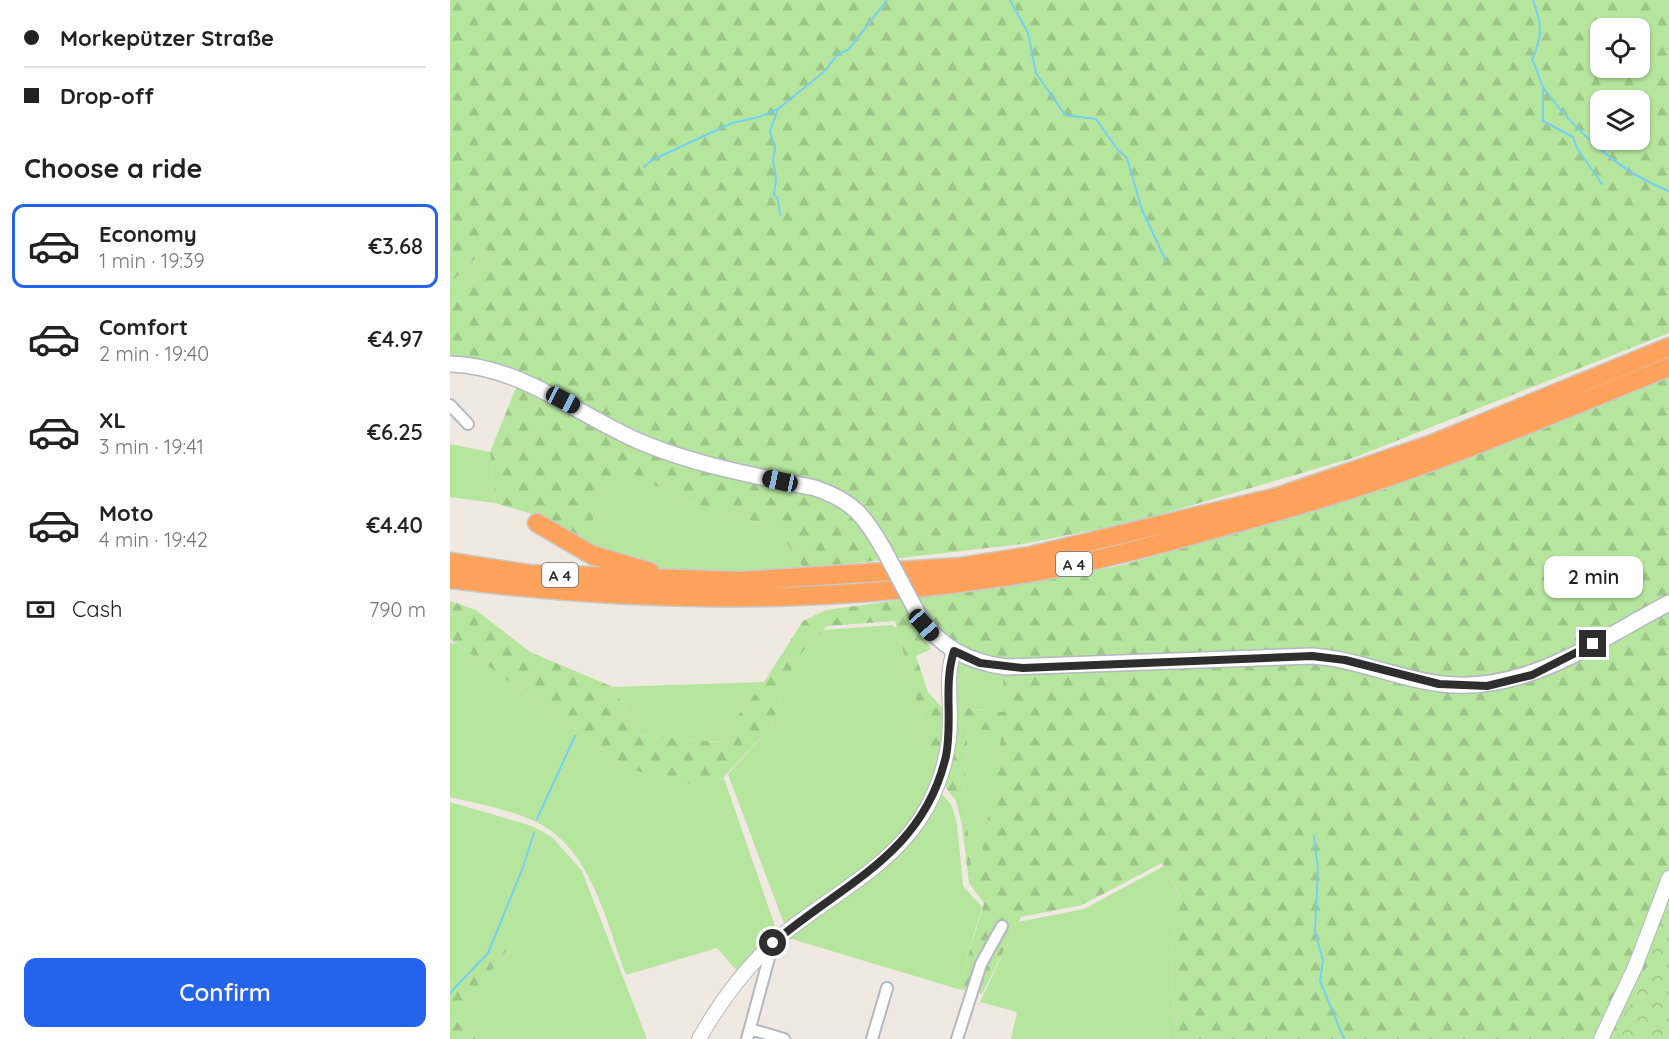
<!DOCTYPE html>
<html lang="en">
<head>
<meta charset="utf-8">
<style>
  :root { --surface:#fff; --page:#f6f6f6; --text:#222; --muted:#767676; --line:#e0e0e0; --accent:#2563eb }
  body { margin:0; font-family:Quicksand,sans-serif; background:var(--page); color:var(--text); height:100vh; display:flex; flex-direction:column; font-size:22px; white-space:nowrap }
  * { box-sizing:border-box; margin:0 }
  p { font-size:20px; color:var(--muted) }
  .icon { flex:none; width:33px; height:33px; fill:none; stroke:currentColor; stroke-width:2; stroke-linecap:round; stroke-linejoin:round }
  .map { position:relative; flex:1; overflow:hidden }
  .sheet { display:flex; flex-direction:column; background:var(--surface); width:450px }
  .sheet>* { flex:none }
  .top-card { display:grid; align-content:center; height:132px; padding:0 24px; background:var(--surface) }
  .fabs { position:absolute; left:1140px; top:18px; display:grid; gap:12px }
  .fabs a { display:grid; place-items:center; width:60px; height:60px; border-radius:12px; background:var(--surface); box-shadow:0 2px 4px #0004; font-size:30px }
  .end { position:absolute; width:27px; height:27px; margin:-14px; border:8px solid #2e2e2e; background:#fff; box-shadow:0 0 0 3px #fff }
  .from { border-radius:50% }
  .bubble { position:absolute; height:42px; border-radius:12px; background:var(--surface); box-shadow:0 2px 4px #0004; font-size:20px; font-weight:600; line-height:42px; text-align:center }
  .car { position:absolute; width:18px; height:36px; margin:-18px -9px; border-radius:8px; box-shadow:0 0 4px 2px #0007; background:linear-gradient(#222 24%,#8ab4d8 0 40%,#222 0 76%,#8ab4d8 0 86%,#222 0) }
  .top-card b { display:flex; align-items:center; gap:21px; height:57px; font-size:22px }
  .top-card b+b { border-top:2px solid var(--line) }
  .top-card i { width:15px; height:15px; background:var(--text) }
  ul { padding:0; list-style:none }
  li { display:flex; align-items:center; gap:18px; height:84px; margin:0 12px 9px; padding:0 12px; border:3px solid transparent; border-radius:12px }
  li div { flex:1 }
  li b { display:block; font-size:22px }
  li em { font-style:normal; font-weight:600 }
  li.current { border-color:var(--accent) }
  li>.icon { width:54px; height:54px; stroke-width:1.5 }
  h2 { padding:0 24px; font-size:27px; line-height:72px }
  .pay { display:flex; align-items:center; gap:15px; height:66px; padding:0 24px; font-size:22px }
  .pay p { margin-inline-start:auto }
  .button { display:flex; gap:12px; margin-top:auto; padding:12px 24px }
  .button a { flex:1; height:69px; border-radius:12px; background:var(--accent); color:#fff; font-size:24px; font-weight:600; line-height:69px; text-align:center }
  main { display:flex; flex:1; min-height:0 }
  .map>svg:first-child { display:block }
  .grass { fill:#b6e59e }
  .forest { fill:url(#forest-firs); fill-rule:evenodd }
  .park { fill:url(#park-crowns) }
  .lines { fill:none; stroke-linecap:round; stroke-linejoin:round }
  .stream { stroke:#75cff0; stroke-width:2 }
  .minor-casing { stroke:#b4b7c1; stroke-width:14 }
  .tertiary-casing { stroke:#b4b7c1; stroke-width:16 }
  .secondary-casing { stroke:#b4b7c1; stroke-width:18 }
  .motorway-casing { stroke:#c9c9c9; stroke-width:21 }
  .minor { stroke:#fff; stroke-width:10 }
  .tertiary { stroke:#fff; stroke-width:14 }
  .secondary { stroke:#fff; stroke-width:15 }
  .motorway { stroke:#ffa35c; stroke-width:18 }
  .secondary-bridge-casing { stroke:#b4b7c1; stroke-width:18; stroke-linecap:butt }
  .secondary-bridge { stroke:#fff; stroke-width:15 }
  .route { stroke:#2e2e2e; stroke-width:8 }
  .labels { text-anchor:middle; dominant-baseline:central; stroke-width:4.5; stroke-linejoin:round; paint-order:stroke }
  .shield { fill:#fff; stroke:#6d6d6d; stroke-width:1.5 }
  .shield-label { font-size:15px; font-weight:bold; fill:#2e2e2e }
</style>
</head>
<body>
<main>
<section class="sheet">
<div class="top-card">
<b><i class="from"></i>Morkepützer Straße</b>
<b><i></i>Drop-off</b>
</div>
<h2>Choose a ride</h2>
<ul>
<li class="current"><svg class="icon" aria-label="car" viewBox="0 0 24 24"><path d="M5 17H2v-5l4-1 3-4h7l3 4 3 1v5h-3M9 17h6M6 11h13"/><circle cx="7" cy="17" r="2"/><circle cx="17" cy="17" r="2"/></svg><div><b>Economy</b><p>1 min · 19:39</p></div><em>€3.68</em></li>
<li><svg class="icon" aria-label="car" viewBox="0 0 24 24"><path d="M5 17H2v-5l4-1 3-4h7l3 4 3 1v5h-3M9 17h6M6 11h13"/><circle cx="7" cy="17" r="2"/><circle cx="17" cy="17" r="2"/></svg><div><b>Comfort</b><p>2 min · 19:40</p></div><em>€4.97</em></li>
<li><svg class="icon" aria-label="car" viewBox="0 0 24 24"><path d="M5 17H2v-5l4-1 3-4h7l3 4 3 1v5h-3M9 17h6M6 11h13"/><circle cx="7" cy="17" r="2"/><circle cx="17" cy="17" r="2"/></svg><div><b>XL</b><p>3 min · 19:41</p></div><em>€6.25</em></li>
<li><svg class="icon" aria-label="car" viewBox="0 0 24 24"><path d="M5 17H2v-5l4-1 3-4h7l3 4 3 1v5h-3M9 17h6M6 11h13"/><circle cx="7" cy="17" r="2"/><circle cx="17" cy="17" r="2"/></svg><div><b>Moto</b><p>4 min · 19:42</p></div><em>€4.40</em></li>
</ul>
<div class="pay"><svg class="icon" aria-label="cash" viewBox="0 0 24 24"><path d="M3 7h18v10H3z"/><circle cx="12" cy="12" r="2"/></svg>Cash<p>790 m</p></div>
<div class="button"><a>Confirm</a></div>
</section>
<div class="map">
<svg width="1219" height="1039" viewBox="0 0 1219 1039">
  <defs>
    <pattern id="forest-firs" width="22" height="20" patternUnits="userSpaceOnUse" patternTransform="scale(1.5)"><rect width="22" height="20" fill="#b6e59e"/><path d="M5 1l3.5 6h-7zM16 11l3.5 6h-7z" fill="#9dc588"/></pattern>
    <pattern id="park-crowns" width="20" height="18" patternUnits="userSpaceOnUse" patternTransform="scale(1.5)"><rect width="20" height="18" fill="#b6e59e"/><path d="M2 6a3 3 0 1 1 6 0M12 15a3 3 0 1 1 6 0" fill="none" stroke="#9dc588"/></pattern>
  </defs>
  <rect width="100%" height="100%" fill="#efe9e1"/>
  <path class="grass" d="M 33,251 L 42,258 L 0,306 L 0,283 Z
    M 0,444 L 40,452 L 45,503 L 0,497 Z
    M 166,464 L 239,503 L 328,528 L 354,569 L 288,572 L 206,569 L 132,546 Z
    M 442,625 L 447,628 L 483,763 L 493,742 C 487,768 482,794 469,817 C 444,859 376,899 336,929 L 278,774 L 321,727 L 345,660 L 373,630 Z
    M 0,643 L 7,644 L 144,742 L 173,766 L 269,782 L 274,778 L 325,926 L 323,941 L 288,972 L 267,948 L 176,975 C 156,922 141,846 84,821 C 58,809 28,804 0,797 Z
    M 519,669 L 553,677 L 555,712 L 507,707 L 507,676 Z
    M 314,682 L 268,742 L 190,735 L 163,687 Z
    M 518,727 L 552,732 L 528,883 L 523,882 L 514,798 Z
    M 489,791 L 501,804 L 507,823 L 513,886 L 532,907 L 508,989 L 335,937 L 451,850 Z
    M 0,802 L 82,826 L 102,837 L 132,871 L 197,1039 L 27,1039 L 4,1018 L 57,950 L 45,942 L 0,985 Z
    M 714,866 L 730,896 L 714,901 L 724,927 L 721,969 L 726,1039 L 561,1039 L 567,1012 L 530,1002 L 568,922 L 634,909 Z"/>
  <path class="forest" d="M 0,0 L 1219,0 L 1219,333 L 903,458 L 688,521 L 573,544 L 354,569 L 327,528 L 239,503 L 166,465 L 132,546 L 86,515 L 45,503 L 40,452 L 70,378 L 0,361 L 0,306 L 42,258 L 33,251 L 0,283 ZM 1150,28 L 1190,28 L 1190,68 L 1150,68 ZM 1150,100 L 1190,100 L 1190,140 L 1150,140 Z
    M 1219,374 L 1219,1039 L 726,1039 L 721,969 L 724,927 L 713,901 L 730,895 L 712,863 L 632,905 L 571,917 L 532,994 L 508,989 L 534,903 L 519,883 L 512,825 L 506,801 L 493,784 L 507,644 L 478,615 L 467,597 L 572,583 L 669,566 L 833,520 L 993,465 ZM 518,669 L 553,677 L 554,712 L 507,707 L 507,676 ZM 518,728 L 552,732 L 527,883 L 523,882 L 514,798 Z
    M 451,600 L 481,649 L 466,656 L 478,692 L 494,710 L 493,742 L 483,763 L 445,621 L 377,626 L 345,660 L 321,727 L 269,782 L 227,784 L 173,766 L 144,742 L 0,639 L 0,601 L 26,610 L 80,652 L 163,687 L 190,735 L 268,742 L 314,682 L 353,621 L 376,610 Z
    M 45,942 L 57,950 L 4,1018 L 27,1039 L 0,1039 L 0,985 Z"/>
  <path class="park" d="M 1219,889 L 1219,1039 L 1162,1039 C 1189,994 1208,941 1219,889 Z"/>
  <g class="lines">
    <path class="stream" d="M 560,0 L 578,33 L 586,73 L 615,115 L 646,119 L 667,149 L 677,158 L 692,210 L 716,261
      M 1083,0 C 1092,25 1093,35 1082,60 C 1088,69 1089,82 1095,90 C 1126,132 1169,172 1219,191
      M 1093,88 L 1093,121 L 1123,137 L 1127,148 L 1152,184
      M 328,109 L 320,131 L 325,148 L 323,161 L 326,178 L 324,195 L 328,199 L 330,215
      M 194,167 L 202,160 L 282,123 L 309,117 L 328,109 L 375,71 L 386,56 L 399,49 L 437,0
      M 87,819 L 125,736
      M 864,836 L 868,869 L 865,932 L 873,960 L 870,981 L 894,1039
      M 0,993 L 38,953 L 72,870 L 84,833"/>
    <defs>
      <path id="minor" d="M 0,405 L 18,424
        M 300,1029 L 334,1039
        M 297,1039 L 323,943
        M 422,1039 L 437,988
        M 507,1039 L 531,964 L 552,926"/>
      <path id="tertiary" d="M 249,1039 C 271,1000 297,965 331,936 C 377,898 437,869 470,819 C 489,790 500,754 500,719 C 500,695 496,674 504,651
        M 1151,1039 L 1185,967 L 1219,878"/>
      <path id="secondary" d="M 0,364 C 73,366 128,416 193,443 C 249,466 306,476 365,488 C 403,501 414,515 434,550
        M 468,614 C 489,647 518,662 556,667 L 862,656 C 907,659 948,679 992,684 C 1076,694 1148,640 1219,603"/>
      <path id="motorway" d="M 87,523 L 142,555 L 200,572
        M 0,562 L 79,574 L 290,581 L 510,567 L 580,556 L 827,497 L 982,444 L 1219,347
        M 0,579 C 193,604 392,605 584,572 C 640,563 696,548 750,533 C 831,511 912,488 991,458 C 1067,430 1143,397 1219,367"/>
    </defs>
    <use href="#minor" class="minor-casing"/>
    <use href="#tertiary" class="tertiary-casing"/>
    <use href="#secondary" class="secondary-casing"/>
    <use href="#motorway" class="motorway-casing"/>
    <use href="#minor" class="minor"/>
    <use href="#tertiary" class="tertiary"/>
    <use href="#secondary" class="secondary"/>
    <use href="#motorway" class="motorway"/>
    <defs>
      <path id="secondary-bridge" d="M 434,550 L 468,614"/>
    </defs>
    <use href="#secondary-bridge" class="secondary-bridge-casing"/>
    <use href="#secondary-bridge" class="secondary-bridge"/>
  </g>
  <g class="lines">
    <path class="route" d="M 323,943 C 393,883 473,855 496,756 C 503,721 493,685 504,651 L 530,663 L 573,668 L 862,656 L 895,660 L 989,684 L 1037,686 L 1082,675 L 1143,644"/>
  </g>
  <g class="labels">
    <g class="shield">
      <rect x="606" y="552" width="36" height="24" rx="4.5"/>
      <rect x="92" y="563" width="36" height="24" rx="4.5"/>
    </g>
    <g class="shield-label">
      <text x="624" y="564">A 4</text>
      <text x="110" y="575">A 4</text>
    </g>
  </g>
</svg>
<div class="fabs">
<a><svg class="icon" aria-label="locate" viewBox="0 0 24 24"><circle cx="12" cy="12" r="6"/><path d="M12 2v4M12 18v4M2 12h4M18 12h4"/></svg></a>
<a><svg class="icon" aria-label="layers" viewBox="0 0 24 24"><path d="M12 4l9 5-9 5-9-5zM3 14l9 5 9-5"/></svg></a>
</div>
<i class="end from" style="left:323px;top:943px"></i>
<i class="end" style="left:1143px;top:644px"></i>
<div class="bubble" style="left:1094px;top:556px;width:99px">2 min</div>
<i class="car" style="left:113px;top:400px;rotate:118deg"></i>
<i class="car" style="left:330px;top:481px;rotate:282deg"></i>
<i class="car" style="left:474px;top:625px;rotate:139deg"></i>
</div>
</main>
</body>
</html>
